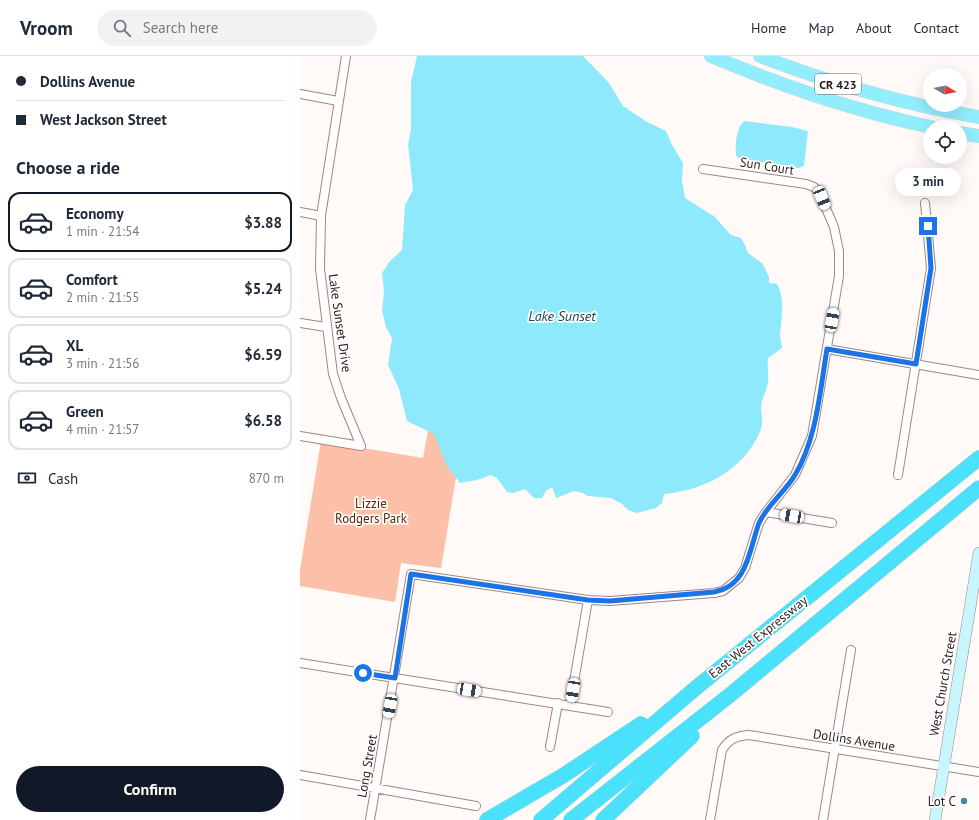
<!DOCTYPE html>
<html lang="en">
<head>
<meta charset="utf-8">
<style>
  :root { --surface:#fff; --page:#f2f2f3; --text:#1f2937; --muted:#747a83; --line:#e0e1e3; --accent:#111827 }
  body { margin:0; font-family:"PT Sans",sans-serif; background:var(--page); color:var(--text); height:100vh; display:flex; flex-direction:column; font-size:15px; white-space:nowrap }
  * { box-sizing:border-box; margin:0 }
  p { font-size:13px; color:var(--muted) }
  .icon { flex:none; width:22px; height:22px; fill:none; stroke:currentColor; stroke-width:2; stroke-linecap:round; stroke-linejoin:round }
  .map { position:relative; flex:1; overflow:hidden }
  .details { display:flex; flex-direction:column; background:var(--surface); width:300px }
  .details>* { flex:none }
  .hud { display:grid; align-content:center; height:88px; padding:0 16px; background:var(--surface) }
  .needle { width:26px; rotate:100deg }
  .buttons { position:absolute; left:623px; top:12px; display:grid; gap:8px }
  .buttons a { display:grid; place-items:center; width:44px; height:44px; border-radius:50%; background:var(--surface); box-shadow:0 4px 16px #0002; font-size:20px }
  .end { position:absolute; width:18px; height:18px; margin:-9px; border:5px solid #1a73e8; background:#fff; box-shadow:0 0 0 2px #fff }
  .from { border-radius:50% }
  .bubble { position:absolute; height:28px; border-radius:14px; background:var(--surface); box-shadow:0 4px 16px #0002; font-size:13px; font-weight:600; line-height:28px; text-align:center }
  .car { position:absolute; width:12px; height:24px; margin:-12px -6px; border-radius:5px; box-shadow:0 0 3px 1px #0007; background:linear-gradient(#fff 24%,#345 0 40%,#fff 0 76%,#345 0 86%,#fff 0) }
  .hud b { display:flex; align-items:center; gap:14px; height:38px; font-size:15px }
  .hud b+b { border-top:1px solid var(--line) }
  .hud i { width:10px; height:10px; background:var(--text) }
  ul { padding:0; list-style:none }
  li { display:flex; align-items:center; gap:12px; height:60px; margin:0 8px 6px; padding:0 8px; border:2px solid var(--line); border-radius:12px }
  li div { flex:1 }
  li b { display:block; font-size:15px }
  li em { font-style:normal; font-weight:600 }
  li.current { border-color:var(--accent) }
  li>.icon { width:36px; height:36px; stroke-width:1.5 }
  h2 { padding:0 16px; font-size:18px; line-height:48px }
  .pay { display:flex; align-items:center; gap:10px; height:44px; padding:0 16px; font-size:15px }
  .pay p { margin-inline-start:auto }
  .primary-button { display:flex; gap:8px; margin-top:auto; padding:8px 16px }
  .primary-button a { flex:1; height:46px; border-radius:24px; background:var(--accent); color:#fff; font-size:16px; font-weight:600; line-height:46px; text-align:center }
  header { display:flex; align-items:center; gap:24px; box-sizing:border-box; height:56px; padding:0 20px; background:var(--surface); border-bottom:1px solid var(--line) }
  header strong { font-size:19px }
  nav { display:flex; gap:22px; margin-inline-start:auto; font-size:14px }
  .search { width:280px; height:36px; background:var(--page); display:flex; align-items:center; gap:10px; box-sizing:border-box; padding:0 14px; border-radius:22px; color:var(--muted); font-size:15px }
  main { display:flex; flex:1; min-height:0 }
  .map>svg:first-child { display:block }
  .green { fill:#fcbfa8 }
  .water { fill:#8ee9fc }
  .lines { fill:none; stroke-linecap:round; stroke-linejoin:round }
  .street-casing { stroke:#a1867c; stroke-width:10 }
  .secondary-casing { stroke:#a1867c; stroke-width:12 }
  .primary-casing { stroke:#d8d6d5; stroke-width:14 }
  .highway-casing { stroke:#d8d6d5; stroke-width:16 }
  .street { stroke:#fff; stroke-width:8 }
  .secondary { stroke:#c8f6fe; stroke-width:11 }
  .primary { stroke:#92edfd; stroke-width:13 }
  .highway { stroke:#49e1fb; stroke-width:15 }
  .route { stroke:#1a73e8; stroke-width:5 }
  .poi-dot { fill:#468b98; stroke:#fff; stroke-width:1.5 }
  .labels { text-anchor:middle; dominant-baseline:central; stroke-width:3.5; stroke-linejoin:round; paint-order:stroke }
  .shield { fill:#fff; stroke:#67605d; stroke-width:1 }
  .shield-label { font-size:12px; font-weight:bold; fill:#261c18 }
  .street-label { font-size:13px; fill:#261c18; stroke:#fff }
  .park-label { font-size:13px; fill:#612406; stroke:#fff }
  .poi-label { font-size:13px; fill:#261c18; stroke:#fff; text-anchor:end }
  .water-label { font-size:14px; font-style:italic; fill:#1b454d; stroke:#fff }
</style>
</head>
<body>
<header>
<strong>Vroom</strong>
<div class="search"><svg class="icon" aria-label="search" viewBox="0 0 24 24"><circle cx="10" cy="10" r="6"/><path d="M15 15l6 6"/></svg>Search here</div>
<nav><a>Home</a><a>Map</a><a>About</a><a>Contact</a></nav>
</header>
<main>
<section class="details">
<div class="hud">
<b><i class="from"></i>Dollins Avenue</b>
<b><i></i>West Jackson Street</b>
</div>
<h2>Choose a ride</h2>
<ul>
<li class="current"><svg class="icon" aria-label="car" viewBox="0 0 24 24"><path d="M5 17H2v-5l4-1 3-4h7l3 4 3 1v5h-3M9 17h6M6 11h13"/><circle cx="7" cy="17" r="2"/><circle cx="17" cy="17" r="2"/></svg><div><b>Economy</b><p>1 min · 21:54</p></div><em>$3.88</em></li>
<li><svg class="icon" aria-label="car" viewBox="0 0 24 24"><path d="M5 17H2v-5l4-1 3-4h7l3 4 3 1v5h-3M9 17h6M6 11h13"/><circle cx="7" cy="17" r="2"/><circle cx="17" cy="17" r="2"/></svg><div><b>Comfort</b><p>2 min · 21:55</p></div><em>$5.24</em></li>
<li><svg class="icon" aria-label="car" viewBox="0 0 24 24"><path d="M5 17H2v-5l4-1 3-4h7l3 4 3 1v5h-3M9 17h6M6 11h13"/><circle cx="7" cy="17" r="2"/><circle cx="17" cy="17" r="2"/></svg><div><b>XL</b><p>3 min · 21:56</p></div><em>$6.59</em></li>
<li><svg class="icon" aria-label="car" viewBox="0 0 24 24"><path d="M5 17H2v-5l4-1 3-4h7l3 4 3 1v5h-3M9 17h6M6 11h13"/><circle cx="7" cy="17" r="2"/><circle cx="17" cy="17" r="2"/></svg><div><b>Green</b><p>4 min · 21:57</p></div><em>$6.58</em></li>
</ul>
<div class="pay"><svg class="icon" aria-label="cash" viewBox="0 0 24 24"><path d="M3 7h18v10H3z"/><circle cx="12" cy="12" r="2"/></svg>Cash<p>870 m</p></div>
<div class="primary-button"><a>Confirm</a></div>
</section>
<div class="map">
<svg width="679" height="764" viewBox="0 0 679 764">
  <rect width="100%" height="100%" fill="#fff9f7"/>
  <path class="green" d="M 133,348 L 162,385 L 141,512 L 101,507 L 95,546 L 0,530 L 0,514 L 21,385 L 123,402 Z"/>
  <path class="water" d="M 117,0 L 283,0 L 309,27 L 323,50 L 347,66 L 366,75 L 372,89 L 383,107 L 382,125 L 385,142 L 415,161 L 431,179 L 441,182 L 445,189 L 448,197 L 463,208 L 469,221 L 469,227 L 477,228 C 486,244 481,262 480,280 C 480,283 482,287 482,292 L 468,302 C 467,310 469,318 468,326 C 467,335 461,343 461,352 C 461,357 463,363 462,367 C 462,374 457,382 454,387 C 436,418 399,435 364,438 L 362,447 L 356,452 L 337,457 L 328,454 L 322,448 L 311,442 L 288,440 L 283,437 L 274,435 L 256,442 L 252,431 L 246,435 L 242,442 L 234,442 L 225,433 L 213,437 L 207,436 L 197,422 L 191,419 L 177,424 L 160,427 L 147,410 L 134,378 L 107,365 L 99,333 L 88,309 L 92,282 L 86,271 L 82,255 L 84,235 L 82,217 L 90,205 L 102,194 L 105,149 L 113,134 L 108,88 L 111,74 L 111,26 Z
    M 444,65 L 492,71 L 508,75 L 504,110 L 499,112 L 441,103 L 436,100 C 435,90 436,72 444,65 Z"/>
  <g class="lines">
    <defs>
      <path id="street" d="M 46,0 L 21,160 L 20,213 L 33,318 L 41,342 L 61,390
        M 0,38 L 38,45
        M 0,156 L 21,160
        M 0,267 L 26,271
        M 527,293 L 679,319
        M 0,380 L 61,390
        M 598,419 L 631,212 L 625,147
        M 466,456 L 532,467
        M 0,607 L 308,656
        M 270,649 L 288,544
        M 250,691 L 258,647
        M 0,719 L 176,750
        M 70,764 L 111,518 L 288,544 L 310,545 L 414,537 L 423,535 L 439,522 L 445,512 L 459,467 L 466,456 L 495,419 L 512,380 L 539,220 L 539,195 L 534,171 L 519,136 L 514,131 L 506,128 L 403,113
        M 410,764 L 422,694 C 429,683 436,680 449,679 L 679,716
        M 523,764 L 551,594"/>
      <path id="secondary" d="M 635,764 L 679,497"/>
      <path id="primary" d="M 411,0 C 482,30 555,55 631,71
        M 460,0 C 531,28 604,48 679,61
        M 660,77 L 679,80"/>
      <path id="highway" d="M 187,764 L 264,719 L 341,668
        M 241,764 L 397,631 L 679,402
        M 271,764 L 430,639 L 679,432
        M 303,764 L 392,680"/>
    </defs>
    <use href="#street" class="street-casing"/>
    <use href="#secondary" class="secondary-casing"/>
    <use href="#primary" class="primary-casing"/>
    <use href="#highway" class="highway-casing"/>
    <use href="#street" class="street"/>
    <use href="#secondary" class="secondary"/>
    <use href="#primary" class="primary"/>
    <use href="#highway" class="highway"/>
  </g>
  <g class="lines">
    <path class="route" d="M 63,617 L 95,622 L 111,518 L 288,544 L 310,545 L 414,536 C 448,530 449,494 459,467 C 467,449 485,436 495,419 C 517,382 520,334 527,293 L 616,308 L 631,212 L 628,170"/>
  </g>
  <circle class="poi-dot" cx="664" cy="745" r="4"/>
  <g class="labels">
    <rect class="shield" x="515" y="18" width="46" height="20" rx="3"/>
    <g class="shield-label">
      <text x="538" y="28">CR 423</text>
    </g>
    <g class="street-label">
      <text transform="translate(467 110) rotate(9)">Sun Court</text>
      <text transform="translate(40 267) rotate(82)">Lake Sunset Drive</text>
      <text transform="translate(458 581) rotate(-39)">East-West Expressway</text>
      <text transform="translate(643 628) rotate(-80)">West Church Street</text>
      <text transform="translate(554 684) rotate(9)">Dollins Avenue</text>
      <text transform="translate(67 710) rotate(-80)">Long Street</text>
    </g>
    <g class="park-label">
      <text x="71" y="447">Lizzie<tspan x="71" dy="15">Rodgers Park</tspan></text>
    </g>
    <g class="poi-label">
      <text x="656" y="745">Lot C</text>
    </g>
    <g class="water-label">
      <text x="262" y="260">Lake Sunset</text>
    </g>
  </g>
</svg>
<div class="buttons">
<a><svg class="needle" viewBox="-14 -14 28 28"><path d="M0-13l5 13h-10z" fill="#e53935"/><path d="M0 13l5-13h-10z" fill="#747a83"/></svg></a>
<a><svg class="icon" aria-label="locate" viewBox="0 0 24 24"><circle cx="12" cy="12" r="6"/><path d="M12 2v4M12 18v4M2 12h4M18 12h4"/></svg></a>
</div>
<i class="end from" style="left:63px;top:617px"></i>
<i class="end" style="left:628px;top:170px"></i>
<div class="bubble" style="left:595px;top:112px;width:66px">3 min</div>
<i class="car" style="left:522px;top:142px;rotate:158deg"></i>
<i class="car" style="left:532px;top:264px;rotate:10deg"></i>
<i class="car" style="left:492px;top:460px;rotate:280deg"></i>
<i class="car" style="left:169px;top:634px;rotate:99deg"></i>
<i class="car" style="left:273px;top:634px;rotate:189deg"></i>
<i class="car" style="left:90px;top:650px;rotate:190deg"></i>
</div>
</main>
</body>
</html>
